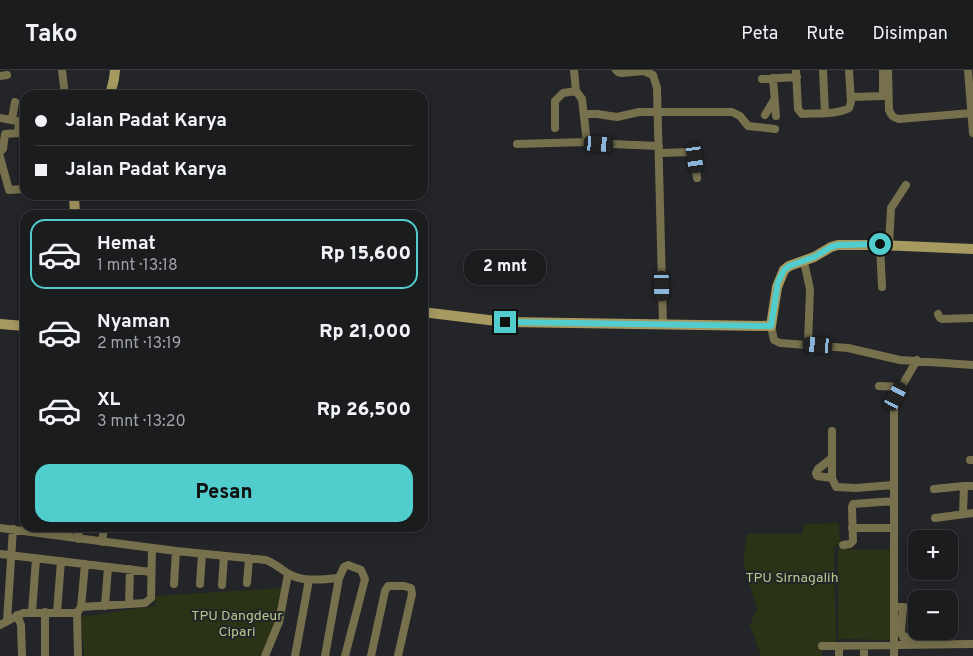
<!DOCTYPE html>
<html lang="id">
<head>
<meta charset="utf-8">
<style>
  :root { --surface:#1a1c1e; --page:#27292b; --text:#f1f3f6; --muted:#9fa1a4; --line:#383a3c; --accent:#52cdce }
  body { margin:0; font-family:Overpass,sans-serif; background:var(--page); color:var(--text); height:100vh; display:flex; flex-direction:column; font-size:19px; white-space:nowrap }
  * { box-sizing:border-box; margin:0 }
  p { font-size:16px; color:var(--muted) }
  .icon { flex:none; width:28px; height:28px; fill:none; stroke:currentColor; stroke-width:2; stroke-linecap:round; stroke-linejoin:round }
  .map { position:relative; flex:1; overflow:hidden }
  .details { position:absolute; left:20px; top:140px; width:408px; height:322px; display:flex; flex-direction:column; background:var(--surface); border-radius:15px; box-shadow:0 2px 12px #0003,0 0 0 1px var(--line) }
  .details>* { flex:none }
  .guide { position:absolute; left:20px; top:20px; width:408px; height:110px; border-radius:15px; box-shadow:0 2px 12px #0003,0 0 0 1px var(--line); display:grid; align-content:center; height:110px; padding:0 15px; background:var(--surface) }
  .tools { position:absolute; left:908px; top:460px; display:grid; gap:10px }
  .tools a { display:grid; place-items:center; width:50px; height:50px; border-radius:10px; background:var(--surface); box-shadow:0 2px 12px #0003,0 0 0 1px var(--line); font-size:25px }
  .end { position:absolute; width:22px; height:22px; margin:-11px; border:6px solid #52cdce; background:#111; box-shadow:0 0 0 2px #111 }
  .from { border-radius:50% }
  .bubble { position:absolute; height:35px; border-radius:15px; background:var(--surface); box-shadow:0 2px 12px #0003,0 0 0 1px var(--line); font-size:16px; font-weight:800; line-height:35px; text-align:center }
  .car { position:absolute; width:15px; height:30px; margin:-15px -8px; border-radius:6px; box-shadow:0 0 4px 1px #0007; background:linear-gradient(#222 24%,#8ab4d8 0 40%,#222 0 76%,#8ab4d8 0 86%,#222 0) }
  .guide b { display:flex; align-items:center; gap:18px; height:48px; font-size:19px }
  .guide b+b { border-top:1px solid var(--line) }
  .guide i { width:12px; height:12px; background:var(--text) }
  ul { padding:9px 0 0; list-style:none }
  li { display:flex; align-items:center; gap:15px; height:70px; margin:0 10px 8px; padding:0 5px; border:2px solid transparent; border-radius:15px }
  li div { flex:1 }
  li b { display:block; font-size:19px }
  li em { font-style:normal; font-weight:800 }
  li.active { border-color:var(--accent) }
  li>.icon { width:45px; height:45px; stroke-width:1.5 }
  .action { display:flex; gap:10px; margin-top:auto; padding:10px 15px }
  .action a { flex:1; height:58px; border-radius:15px; background:var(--accent); color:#111; font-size:20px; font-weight:800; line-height:58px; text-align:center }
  header { display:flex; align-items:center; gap:30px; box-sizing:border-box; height:70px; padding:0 25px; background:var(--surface); border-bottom:1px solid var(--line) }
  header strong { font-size:24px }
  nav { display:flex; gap:28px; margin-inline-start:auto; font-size:18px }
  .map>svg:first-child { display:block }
  .green { fill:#2a3315 }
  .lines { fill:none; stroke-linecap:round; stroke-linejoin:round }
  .street { stroke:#77704d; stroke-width:8 }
  .secondary { stroke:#a69a61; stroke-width:10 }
  .route { stroke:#52cdce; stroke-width:6 }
  .labels { text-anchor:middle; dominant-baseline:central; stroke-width:4; stroke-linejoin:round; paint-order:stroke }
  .park-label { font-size:14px; fill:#b6c98c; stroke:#232528 }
</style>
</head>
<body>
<header>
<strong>Tako</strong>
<nav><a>Peta</a><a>Rute</a><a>Disimpan</a></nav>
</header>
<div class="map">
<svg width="973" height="586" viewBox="0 0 973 586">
  <rect width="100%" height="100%" fill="#232528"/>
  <path class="green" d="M 839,453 L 840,475 L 834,476 L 836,575 L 822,575 L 822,586 L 761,586 L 750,555 L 757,538 L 743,491 L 747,464 L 802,464 L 804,454 Z
    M 838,479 L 893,480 L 892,570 L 838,569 Z
    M 283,518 L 274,563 L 260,586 L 84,586 L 81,547 L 155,536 L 154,526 Z"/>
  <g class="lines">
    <path class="street" d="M 62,0 L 64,17
      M 574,0 L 576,21 L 582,29 L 587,73 L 659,76
      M 616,0 L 618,2 L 622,3 L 644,1 L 653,5 L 657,18 L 663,255
      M 796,0 L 798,39 L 802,44 C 816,43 836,45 849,38 L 851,32 L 849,0
      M 823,0 L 825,43
      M 888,0 L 889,40 C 891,45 893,48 899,49 L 972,43
      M 968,0 L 973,63
      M 0,6 L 7,5
      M 773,8 L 776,46
      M 762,9 L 797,7
      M 851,27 L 883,26 L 883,0
      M 585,44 L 597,44 L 617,47 L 639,42 L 732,42 L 740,46 L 748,56 L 775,59
      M 765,45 L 774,30
      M 0,48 L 17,51 L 19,53 L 18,63
      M 12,49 L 15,32
      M 555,58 L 555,31 L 563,23 L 576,21
      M 517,74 L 586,72
      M 0,82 L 3,79 L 5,64 L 18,63 L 25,64
      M 660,83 L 690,82 L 693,83 L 697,108
      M 0,87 L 9,120 L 25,119
      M 880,175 L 882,217
      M 889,175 L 891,138 L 906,115
      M 804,192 L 810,219 L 808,274
      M 938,244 L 940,248 L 942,249 L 973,248
      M 771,256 L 774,270 L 780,273 L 848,278 L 900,290 L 973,295
      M 879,316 L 900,317
      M 832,361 L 832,408 L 836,417 L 856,418 L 893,415
      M 832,388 L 818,399 L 816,403 L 817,406 L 832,408
      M 970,390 L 973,390
      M 934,419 L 964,416
      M 963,444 L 964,416 L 973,416
      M 935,448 L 973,443
      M 0,458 L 176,481 L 266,490 C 274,493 280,498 287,503 C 303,513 322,509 339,508
      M 852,458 L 894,458
      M 78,469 L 79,458
      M 102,472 L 104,458
      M 843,475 L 850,474 L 853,471 L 852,437 L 853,434 L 894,431
      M 0,484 L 151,502
      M 247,513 L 249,488
      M 174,514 L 176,481
      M 200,514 L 202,484
      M 222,515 L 224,486
      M 129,534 L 130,499
      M 105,536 L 108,497
      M 81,537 L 85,494
      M 899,537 L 916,538
      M 903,537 L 901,562 L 903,567 L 947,566
      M 32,542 L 36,489
      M 45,542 L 45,586
      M 57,542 L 61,491
      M 17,545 L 21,555 L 22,586
      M 7,551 L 13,459
      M 0,555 L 23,543 L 77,543
      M 822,576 L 973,574
      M 839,576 L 839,586
      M 864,576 L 864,586
      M 78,586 L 77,543 L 81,537 L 145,533 L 151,528 L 152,478
      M 265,586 L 279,552 L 288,504
      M 295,586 L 309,510
      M 325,586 L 339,508 L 344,497 L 348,495 L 361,500 L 365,509 L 345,586
      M 371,586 L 385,521 L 388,516 L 404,516 L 411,518 L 412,524 L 398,586
      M 894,586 L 894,334 L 896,326 L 917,290"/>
    <path class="secondary" d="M 110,25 L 114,9 L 115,0
      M 74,125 L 75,145
      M 422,242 L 505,252 L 771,256 L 777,217 L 784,200 L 789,196 L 814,187 L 831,177 L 838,175 L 880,175 L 973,179
      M 0,254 L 25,256"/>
  </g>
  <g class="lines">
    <path class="route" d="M 505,252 L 771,256 L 778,212 L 784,200 L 789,196 L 814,187 L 831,177 L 838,175 L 880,174"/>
  </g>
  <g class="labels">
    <g class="park-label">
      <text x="792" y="508">TPU Sirnagalih</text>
      <text x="237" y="546">TPU Dangdeur<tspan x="237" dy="16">Cipari</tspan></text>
    </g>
  </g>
</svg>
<div class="tools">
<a>+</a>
<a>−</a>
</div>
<i class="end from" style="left:880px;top:174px"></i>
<i class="end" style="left:505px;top:252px"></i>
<div class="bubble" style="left:464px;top:180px;width:82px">2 mnt</div>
<i class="car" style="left:599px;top:74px;rotate:94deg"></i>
<i class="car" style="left:695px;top:88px;rotate:172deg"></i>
<i class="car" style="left:662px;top:216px;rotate:179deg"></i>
<i class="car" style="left:818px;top:275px;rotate:275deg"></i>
<i class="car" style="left:896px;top:326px;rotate:28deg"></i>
<div class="guide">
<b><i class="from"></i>Jalan Padat Karya</b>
<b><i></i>Jalan Padat Karya</b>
</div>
<section class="details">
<ul>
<li class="active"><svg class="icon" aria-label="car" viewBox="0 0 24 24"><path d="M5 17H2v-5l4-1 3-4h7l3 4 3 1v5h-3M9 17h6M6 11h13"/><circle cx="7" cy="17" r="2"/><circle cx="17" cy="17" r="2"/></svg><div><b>Hemat</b><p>1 mnt · 13:18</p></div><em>Rp 15,600</em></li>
<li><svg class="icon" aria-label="car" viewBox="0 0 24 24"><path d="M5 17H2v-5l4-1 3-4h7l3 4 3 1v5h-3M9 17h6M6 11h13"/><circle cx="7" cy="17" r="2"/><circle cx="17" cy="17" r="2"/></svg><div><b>Nyaman</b><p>2 mnt · 13:19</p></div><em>Rp 21,000</em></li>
<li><svg class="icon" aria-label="car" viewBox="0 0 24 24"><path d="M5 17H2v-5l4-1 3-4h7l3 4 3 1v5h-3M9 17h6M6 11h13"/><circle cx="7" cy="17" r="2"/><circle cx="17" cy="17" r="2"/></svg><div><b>XL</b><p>3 mnt · 13:20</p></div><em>Rp 26,500</em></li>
</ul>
<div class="action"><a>Pesan</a></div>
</section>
</div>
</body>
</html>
